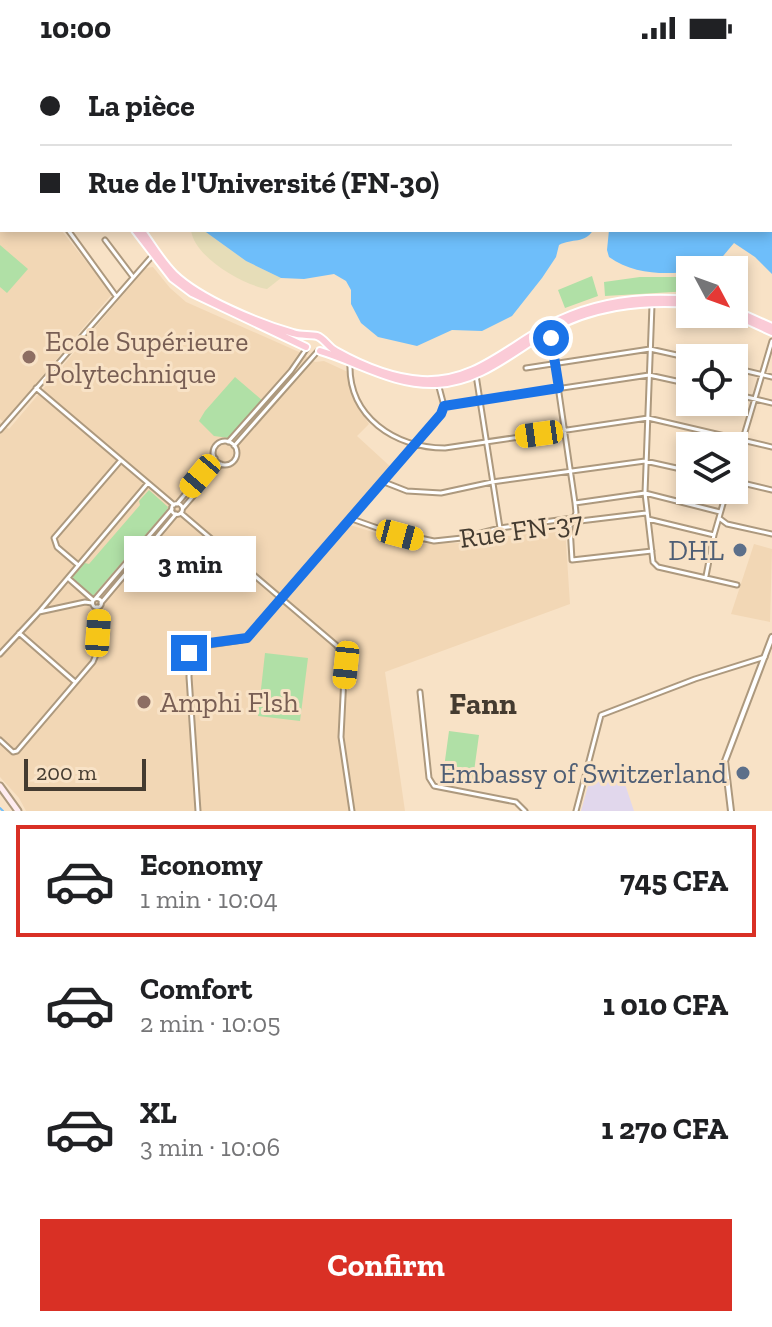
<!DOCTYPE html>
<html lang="en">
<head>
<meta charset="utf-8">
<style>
  :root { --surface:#fff; --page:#f2f2f2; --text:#202124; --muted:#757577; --line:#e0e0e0; --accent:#d93025 }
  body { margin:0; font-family:"Zilla Slab",serif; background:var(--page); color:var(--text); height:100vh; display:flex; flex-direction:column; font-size:30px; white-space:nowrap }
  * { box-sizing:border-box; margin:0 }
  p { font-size:26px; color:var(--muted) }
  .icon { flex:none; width:44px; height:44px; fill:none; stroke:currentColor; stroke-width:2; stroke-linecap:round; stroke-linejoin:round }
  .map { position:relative; height:755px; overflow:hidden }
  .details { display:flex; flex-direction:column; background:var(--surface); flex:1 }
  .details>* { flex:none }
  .guide { position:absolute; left:0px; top:0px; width:772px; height:176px; box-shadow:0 4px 12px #0003; display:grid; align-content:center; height:176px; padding:0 40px; background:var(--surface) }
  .needle { width:52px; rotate:131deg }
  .tools { position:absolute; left:676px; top:200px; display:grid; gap:16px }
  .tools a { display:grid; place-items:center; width:72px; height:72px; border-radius:0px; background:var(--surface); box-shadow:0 4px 12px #0003; font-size:40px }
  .scale { position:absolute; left:24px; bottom:20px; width:122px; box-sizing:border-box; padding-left:8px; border:4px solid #443b30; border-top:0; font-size:22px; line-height:28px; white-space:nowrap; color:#443b30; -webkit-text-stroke:6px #f8e2c6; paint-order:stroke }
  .end { position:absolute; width:36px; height:36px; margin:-18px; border:10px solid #1a73e8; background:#fff; box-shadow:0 0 0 4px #fff }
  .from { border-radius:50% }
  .bubble { position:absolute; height:56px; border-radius:0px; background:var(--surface); box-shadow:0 4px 12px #0003; font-size:26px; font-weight:700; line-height:56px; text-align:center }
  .car { position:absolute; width:24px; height:48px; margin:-24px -12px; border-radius:10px; box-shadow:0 0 6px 2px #0007; background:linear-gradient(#f5c518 24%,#345 0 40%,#f5c518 0 76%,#345 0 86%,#f5c518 0) }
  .guide b { display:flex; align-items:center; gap:28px; height:76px; font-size:30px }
  .guide b+b { border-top:2px solid var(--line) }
  .guide i { width:20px; height:20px; background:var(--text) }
  ul { padding:14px 0 0; list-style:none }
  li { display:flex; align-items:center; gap:24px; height:112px; margin:0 16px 12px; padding:0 24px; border:4px solid transparent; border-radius:0px }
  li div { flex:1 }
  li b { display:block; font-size:30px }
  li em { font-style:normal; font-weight:700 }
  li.on { border-color:var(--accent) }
  li>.icon { width:72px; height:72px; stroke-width:1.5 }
  .button { display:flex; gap:16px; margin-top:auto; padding:16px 40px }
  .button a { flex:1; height:92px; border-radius:0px; background:var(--accent); color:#fff; font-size:32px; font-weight:700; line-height:92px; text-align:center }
  .status { display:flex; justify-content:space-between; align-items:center; height:56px; padding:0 40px; background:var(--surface); direction:ltr }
  .status svg { height:22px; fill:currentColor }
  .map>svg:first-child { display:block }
  .built { fill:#f2d7b5 }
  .medical { fill:#e1d7ec }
  .green { fill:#b0e0a6 }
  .sand { fill:#e6ddb8 }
  .water { fill:#6ebefa }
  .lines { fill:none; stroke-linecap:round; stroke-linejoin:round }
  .stream { stroke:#6ebefa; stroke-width:2 }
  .minor-casing { stroke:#ad997e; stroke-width:7 }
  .tertiary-casing { stroke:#ad997e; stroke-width:8 }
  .secondary-casing { stroke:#ad997e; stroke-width:9 }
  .trunk-casing { stroke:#fff; stroke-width:10 }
  .minor { stroke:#fff; stroke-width:3 }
  .tertiary { stroke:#fff; stroke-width:4 }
  .secondary { stroke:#feecf0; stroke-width:5 }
  .trunk { stroke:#fbcbd7; stroke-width:6 }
  .route { stroke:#1a73e8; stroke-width:10 }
  .education-dot { fill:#8d6e63; stroke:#f8e2c6; stroke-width:3 }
  .service-dot { fill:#5c6f8a; stroke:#f8e2c6; stroke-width:3 }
  .labels { text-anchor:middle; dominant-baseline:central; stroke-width:6; stroke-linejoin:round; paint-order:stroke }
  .education-label { font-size:28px; fill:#785e54; stroke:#f8e2c6; text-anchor:start }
  .street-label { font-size:28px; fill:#443b30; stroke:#f8e2c6 }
  .service-label { font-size:28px; fill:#4e5e75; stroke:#f8e2c6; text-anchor:end }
  .neighbourhood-label { font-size:30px; font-weight:bold; fill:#443b30; stroke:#f8e2c6 }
</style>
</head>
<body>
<div class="status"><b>10:00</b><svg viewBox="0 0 49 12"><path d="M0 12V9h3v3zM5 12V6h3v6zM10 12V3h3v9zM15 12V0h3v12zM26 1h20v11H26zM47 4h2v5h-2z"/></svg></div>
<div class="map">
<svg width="772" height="755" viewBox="0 0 772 755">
  <rect width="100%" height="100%" fill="#f8e2c6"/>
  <path class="built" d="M 0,139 L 2,174 L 61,174 L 112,238 L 3,366 L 0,363 Z
    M 153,211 L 170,232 L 186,246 L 299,296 L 315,306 L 324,305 L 348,316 L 358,351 L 369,368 L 357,380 L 393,413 L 343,467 L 413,488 L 460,487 L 565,472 L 570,548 L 385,616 L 405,755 L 26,755 L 19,742 L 0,721 L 0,366 L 9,373 L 146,212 Z
    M 754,488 L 772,493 L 770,566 L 731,558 Z"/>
  <path class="medical" d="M 621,716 L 634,755 L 581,755 L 588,730 Z"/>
  <path class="green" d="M 0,189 L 28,213 L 7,237 L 0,231 Z
    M 592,220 L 598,240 L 565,252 L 558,234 Z
    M 640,221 L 690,221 L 690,235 L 605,240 L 604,226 Z
    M 235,321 L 263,345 L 229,382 L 214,380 L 199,365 L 205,355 Z
    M 149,434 L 168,451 L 167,454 L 93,540 L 72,522 L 85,507 L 89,508 L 140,449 L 139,445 Z
    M 190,499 L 209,516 L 189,536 L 171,521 Z
    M 265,597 L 308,602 L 300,665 L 258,660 Z
    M 449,675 L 479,679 L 473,723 L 443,719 Z"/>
  <path class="sand" d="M 191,174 L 203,174 L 246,205 L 281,222 L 267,233 C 243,229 194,201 191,174 Z"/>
  <path class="water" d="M 0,0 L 772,0 L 772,218 L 755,201 L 734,187 L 713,212 C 681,218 640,223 609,201 L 607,194 L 609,174 L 770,174 L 770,2 Z
    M 203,174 L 593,174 C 585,188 572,182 559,189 L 556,201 L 542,222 L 512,260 L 482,275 L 452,274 L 417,290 L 378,281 L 361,267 L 351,248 L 351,234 L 346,225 L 334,218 L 304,223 L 281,222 L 246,205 Z"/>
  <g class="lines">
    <path class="stream" d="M 0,752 L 3,755"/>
    <defs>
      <path id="minor" d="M 0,134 L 2,134
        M 68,174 L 116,240
        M 105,184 L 133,221
        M 652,249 L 645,437 L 653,506 L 658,511 L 737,529
        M 551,282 L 575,447 L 576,457 L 570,470 L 572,504 L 652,495
        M 350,307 C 348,361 395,392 445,392 L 648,362 L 772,391
        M 526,312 L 650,293 L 690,302
        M 734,312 L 772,321
        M 476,319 L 500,472
        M 439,331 L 444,350
        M 36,332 L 174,449
        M 734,338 L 772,347
        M 0,374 L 153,199
        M213 397a12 12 0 1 1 24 0a12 12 0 1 1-24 0Z
        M 228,386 L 291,315 L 307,292
        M 234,390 L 317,296
        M 734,413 L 772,285
        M 734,425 L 772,434
        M 384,426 L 407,435 L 441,437 L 492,426 L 645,405 L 690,415
        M 575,447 L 645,437 L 720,456
        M171.5 453a5.5 5.5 0 1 1 11 0a5.5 5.5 0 1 1-11 0Z
        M 177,448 L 215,402
        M 183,452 L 221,408
        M 181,457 L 336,589 L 345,600 L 341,681 L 352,755
        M 719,462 L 727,468 L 772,478
        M 352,463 L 383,474 L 434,485 L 462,482 L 500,472 L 573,462 L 580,465 L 646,457
        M 648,463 L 714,479
        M 77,508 L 57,491 L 54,482 L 121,404
        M 706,520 L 714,479 L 727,434
        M 69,523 L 93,544
        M92.5 547a4.5 4.5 0 1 1 9 0a4.5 4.5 0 1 1-9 0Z
        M 95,543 L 172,453
        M 101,547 L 176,458
        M 39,556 L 148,427
        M 19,577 L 75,626
        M 0,598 L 39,556 L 85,546 L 92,547
        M 420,636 L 429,722 L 434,730 L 516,746 L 525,755
        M 0,684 L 13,696 L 17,695 L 93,606 C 100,592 101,566 97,551
        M 198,755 L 189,621 L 190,592 L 242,584 L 250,579 L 441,358 L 444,350 L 649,319 L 690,328
        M 576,755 L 601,659 L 695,623 L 765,601"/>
      <path id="tertiary" d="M 731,755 L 725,705 L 772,581"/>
      <path id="secondary" d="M 0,730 L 18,755"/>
      <path id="trunk" d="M 0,59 L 2,59
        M 0,64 L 2,65
        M 135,174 L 172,222 L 192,237 L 306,291
        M 141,174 C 152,189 161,205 174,218 C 200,243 258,267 293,277 C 301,280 310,278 317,280 C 324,282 329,292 336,295 C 361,309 393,322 422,324 C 478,327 512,286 559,264 C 599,245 646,240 690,244
        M 734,254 L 772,271
        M 733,258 L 772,276
        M 320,295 C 360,307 394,330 437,328 C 480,326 512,296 547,276 C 588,251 642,244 690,248"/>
    </defs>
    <use href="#minor" class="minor-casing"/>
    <use href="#tertiary" class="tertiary-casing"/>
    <use href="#secondary" class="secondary-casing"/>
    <use href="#trunk" class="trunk-casing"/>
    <use href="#minor" class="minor"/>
    <use href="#tertiary" class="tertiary"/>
    <use href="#secondary" class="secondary"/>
    <use href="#trunk" class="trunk"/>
  </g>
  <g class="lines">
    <path class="route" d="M 189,597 L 194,589 L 247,582 L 441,358 L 444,350 L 559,332 L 551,282"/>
  </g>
  <g class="education-dot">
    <circle cx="29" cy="301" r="8"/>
    <circle cx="144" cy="646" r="8"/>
  </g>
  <g class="service-dot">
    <circle cx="740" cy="494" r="8"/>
    <circle cx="743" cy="717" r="8"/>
  </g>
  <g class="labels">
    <g class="education-label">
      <text x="45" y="285">Ecole Supérieure<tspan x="45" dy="32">Polytechnique</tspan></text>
      <text x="160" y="646">Amphi Flsh</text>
    </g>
    <g class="street-label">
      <text transform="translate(521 474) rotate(-8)">Rue FN-37</text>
    </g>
    <g class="service-label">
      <text x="724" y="494">DHL</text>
      <text x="727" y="717">Embassy of Switzerland</text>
    </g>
    <g class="neighbourhood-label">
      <text x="483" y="648">Fann</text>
    </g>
  </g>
</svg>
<div class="tools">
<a><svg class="needle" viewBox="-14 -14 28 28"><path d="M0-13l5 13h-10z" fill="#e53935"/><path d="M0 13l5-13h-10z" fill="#757577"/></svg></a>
<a><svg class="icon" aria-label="locate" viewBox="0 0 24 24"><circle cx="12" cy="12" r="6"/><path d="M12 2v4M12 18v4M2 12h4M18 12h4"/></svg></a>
<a><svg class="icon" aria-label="layers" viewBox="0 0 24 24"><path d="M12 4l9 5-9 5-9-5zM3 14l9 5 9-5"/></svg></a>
</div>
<div class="scale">200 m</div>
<i class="end from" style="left:551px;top:282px"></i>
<i class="end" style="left:189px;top:597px"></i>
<div class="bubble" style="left:124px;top:480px;width:132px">3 min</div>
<i class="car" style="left:539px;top:378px;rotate:262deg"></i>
<i class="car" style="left:200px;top:420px;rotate:220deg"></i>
<i class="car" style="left:400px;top:479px;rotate:105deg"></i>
<i class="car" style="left:98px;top:577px;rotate:4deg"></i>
<i class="car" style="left:346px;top:609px;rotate:186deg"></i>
<div class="guide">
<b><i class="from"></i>La pièce</b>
<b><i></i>Rue de l'Université (FN-30)</b>
</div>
</div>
<section class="details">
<ul>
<li class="on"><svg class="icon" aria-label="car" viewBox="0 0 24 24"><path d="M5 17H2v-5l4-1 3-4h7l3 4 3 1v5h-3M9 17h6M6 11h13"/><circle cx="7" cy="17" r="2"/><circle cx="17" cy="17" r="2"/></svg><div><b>Economy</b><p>1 min · 10:04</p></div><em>745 CFA</em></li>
<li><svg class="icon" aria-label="car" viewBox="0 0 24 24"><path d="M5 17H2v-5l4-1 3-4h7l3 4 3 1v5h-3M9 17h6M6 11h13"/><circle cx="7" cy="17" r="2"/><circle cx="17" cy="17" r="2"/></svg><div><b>Comfort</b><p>2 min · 10:05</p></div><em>1 010 CFA</em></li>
<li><svg class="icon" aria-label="car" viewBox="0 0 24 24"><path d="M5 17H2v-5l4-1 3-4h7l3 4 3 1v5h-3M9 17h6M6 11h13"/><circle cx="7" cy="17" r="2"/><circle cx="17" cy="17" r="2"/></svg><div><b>XL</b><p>3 min · 10:06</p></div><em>1 270 CFA</em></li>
</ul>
<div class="button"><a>Confirm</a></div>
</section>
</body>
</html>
